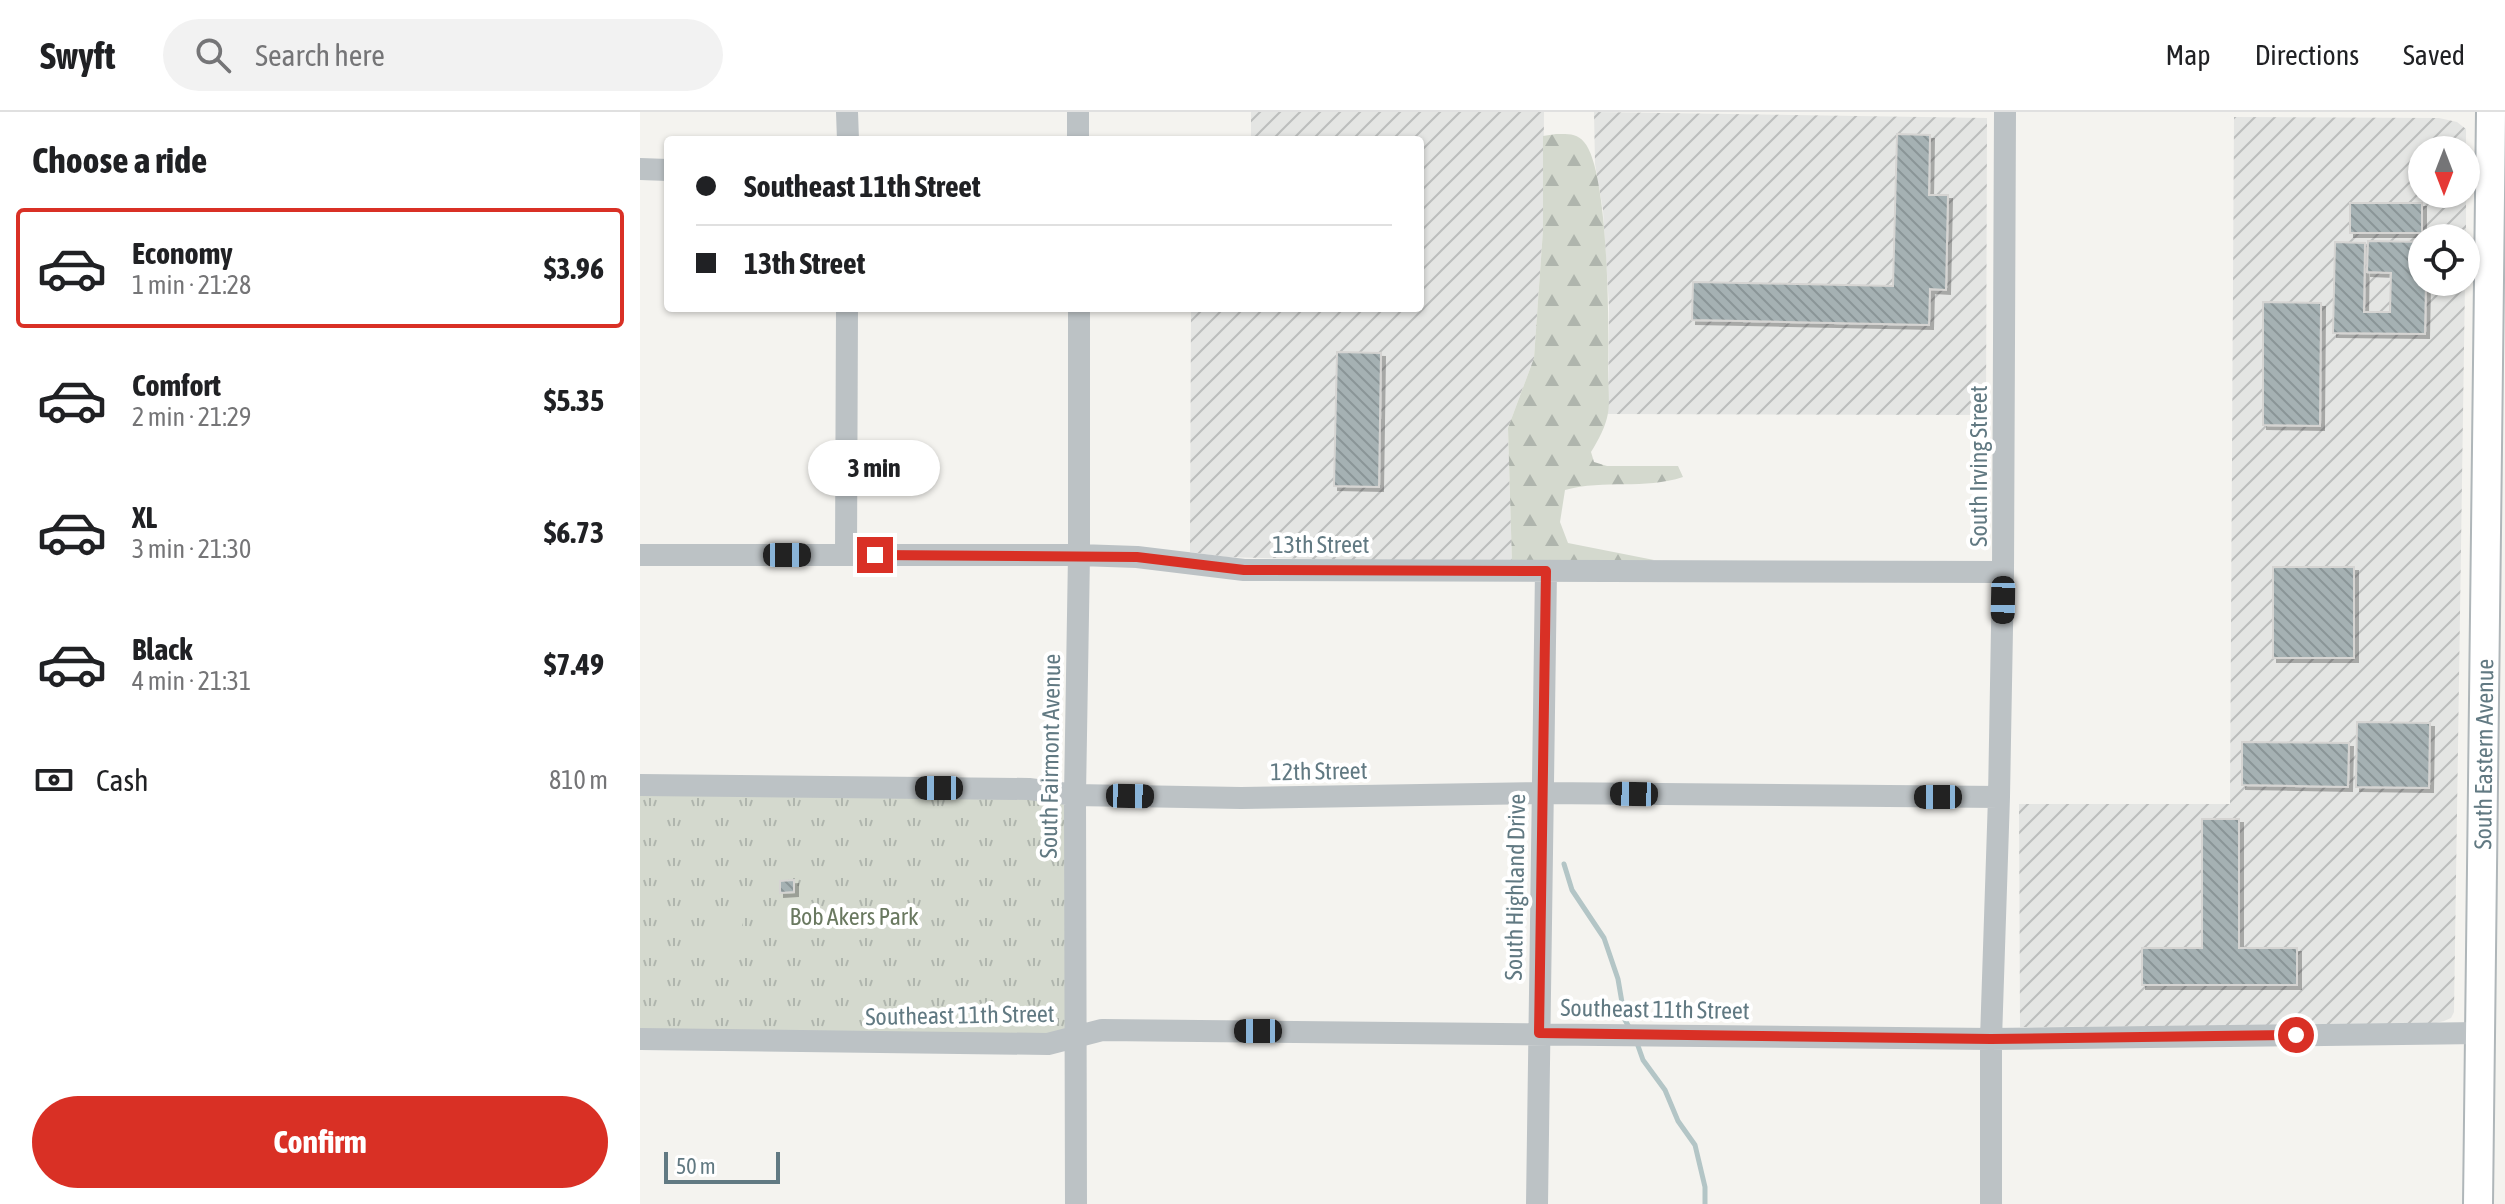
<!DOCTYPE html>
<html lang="en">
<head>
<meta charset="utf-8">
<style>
  :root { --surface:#fff; --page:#f2f2f2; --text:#202124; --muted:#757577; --line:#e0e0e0; --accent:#d93025 }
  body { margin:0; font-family:"Asap Condensed",sans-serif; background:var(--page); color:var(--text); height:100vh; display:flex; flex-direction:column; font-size:30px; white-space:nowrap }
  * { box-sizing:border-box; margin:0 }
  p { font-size:26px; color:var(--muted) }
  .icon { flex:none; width:44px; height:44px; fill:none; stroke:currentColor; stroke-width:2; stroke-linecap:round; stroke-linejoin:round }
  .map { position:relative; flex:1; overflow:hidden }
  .side { display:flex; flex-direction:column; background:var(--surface); width:640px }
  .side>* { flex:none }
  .hud { position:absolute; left:24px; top:24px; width:760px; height:176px; border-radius:8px; box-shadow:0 2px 6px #0004; display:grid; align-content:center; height:176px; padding:0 32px; background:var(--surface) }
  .needle { width:52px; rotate:180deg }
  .fabs { position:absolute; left:1768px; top:24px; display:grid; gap:16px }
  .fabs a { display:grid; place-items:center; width:72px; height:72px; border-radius:50%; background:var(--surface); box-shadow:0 2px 6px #0004; font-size:40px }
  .scale { position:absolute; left:24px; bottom:20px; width:116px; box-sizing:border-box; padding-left:8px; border:4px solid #617982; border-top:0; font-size:22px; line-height:28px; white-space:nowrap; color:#617982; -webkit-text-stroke:6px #fff; paint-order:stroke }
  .end { position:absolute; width:36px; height:36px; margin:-18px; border:10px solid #d93025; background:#fff; box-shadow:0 0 0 4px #fff }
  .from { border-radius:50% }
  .bubble { position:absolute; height:56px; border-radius:28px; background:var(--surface); box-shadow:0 2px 6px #0004; font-size:26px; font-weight:700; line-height:56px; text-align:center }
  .car { position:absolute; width:24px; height:48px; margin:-24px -12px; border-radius:10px; box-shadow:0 0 6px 2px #0007; background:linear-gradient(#222 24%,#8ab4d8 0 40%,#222 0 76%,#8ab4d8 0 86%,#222 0) }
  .hud b { display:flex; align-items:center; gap:28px; height:76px; font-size:30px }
  .hud b+b { border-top:2px solid var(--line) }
  .hud i { width:20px; height:20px; background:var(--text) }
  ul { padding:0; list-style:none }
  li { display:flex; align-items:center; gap:24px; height:120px; margin:0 16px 12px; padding:0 16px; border:4px solid transparent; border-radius:8px }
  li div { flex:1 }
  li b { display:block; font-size:30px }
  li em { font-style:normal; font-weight:700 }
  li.on { border-color:var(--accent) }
  li>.icon { width:72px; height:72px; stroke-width:1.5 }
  h2 { padding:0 32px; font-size:36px; line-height:96px }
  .pay { display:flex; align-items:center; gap:20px; height:88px; padding:0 32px; font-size:30px }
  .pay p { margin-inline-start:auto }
  .button { display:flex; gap:16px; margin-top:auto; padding:16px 32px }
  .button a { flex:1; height:92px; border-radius:48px; background:var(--accent); color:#fff; font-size:32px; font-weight:700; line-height:92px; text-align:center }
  header { display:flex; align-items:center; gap:48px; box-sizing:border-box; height:112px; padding:0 40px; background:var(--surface); border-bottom:2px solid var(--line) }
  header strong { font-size:38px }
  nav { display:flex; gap:44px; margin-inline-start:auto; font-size:28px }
  .search { width:560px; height:72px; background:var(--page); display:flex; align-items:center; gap:20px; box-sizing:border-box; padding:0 28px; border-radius:44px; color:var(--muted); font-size:30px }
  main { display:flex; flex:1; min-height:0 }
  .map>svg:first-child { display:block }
  .industrial { fill:url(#industrial-furrows); fill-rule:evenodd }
  .grass { fill:url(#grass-tufts) }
  .forest { fill:url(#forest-firs) }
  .pitch { fill:#d4d9ce }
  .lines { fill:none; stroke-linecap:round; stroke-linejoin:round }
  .stream { stroke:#b3c5c6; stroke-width:5 }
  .building { fill:url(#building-back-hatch); stroke:#d5d4d2; stroke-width:2; filter:url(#shadow) }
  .major-casing { stroke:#afb6b9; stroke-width:32 }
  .minor { stroke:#bcc2c5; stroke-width:22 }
  .major { stroke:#fff; stroke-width:28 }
  .route { stroke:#d93025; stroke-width:10 }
  .labels { text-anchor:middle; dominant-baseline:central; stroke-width:8; stroke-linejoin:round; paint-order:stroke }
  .street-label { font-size:24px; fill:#617982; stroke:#fff }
  .park-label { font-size:24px; fill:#6a7960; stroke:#fff }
</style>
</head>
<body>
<header>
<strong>Swyft</strong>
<div class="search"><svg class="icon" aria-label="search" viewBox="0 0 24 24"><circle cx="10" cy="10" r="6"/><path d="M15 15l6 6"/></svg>Search here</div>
<nav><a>Map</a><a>Directions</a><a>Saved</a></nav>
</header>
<main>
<section class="side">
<h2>Choose a ride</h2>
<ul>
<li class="on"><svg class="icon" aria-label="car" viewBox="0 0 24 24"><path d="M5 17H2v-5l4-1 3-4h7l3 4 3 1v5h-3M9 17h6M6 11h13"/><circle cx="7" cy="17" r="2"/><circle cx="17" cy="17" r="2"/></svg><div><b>Economy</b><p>1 min · 21:28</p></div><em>$3.96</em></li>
<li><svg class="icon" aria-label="car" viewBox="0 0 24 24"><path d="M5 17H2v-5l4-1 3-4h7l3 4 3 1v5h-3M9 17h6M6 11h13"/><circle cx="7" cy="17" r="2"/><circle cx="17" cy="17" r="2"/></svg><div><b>Comfort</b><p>2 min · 21:29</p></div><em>$5.35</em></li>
<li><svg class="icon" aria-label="car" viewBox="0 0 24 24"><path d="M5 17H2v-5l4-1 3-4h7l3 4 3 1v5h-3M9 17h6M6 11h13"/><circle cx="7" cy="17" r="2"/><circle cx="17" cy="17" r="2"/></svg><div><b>XL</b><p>3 min · 21:30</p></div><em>$6.73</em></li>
<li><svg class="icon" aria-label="car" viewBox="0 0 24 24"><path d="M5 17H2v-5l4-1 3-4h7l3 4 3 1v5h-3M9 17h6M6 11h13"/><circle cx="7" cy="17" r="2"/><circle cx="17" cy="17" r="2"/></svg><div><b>Black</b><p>4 min · 21:31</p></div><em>$7.49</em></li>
</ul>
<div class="pay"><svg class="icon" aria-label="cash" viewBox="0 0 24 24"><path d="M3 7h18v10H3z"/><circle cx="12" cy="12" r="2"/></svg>Cash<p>810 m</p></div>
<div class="button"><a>Confirm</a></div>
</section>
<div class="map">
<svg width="1865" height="1092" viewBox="0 0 1865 1092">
  <defs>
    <pattern id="industrial-furrows" width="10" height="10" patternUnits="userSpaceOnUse" patternTransform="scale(2)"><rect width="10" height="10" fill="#e4e5e3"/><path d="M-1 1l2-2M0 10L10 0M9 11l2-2" fill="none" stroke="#bcbebd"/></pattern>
    <pattern id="grass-tufts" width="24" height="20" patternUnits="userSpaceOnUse" patternTransform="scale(2)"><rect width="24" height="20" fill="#d4d9ce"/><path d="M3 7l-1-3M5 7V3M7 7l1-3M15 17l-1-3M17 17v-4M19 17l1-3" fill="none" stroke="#afb5ad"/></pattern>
    <pattern id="forest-firs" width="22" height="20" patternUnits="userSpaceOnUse" patternTransform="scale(2)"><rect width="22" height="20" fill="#d4d9ce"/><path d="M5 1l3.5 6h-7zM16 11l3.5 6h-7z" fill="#afb5ad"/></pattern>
    <pattern id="building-back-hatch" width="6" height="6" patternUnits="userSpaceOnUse" patternTransform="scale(2)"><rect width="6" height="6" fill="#a5b1b3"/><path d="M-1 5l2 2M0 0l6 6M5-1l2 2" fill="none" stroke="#8a9597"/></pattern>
    <filter id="shadow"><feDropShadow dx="4" dy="4" stdDeviation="0" flood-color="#0004"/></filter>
  </defs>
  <rect width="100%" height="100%" fill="#f4f3ef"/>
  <path class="industrial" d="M 611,0 L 904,0 L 903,118 L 894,246 L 868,316 L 872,452 L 586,445 L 550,440 L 551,196 L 780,196 L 780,28 L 611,28 Z
    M 954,0 L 1347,6 L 1346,303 L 968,302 L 969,195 L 963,98 L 955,52 Z
    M 1594,5 L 1799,6 L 1817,10 L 1826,17 L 1826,126 L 1782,126 L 1782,170 L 1825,170 L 1814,900 L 1811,906 L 1804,909 L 1788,913 L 1380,915 L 1379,692 L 1590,692 ZM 1782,38 L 1826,38 L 1826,82 L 1782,82 Z"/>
  <path class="grass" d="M 0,679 L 404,685 L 422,691 L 426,696 L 425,918 L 419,924 L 0,923 Z"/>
  <path class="forest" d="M 916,22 C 927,22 937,21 944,30 C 969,58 969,216 968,258 C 968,272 970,288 968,301 C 966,314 958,329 951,340 L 954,350 L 967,354 L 1038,354 L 1043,365 C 1004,378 965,367 925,378 L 920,410 L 928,431 L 1014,448 L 999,453 L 872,452 L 868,316 L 894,246 L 903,118 L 903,24 Z"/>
  <path class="pitch" d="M 72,802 L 102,802 L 102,844 L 72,844 Z"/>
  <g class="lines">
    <path class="stream" d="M 924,752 L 932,778 L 964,826 L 978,867 L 985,908 L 989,915
      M 997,931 L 1003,948 L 1025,978 L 1038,1009 L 1055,1033 L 1065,1075 L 1065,1092"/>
  </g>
  <path class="building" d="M 1257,22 L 1290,23 L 1289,83 L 1308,83 L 1306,178 L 1290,177 L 1289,213 L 1052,208 L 1053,170 L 1253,174 Z
    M 1710,91 L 1782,91 L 1782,121 L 1710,121 Z
    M 1728,129 L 1782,130 L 1782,170 L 1786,170 L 1785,222 L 1693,221 L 1695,130 L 1725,131 L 1724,200 L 1750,200 L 1751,161 L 1727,160 Z
    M 1623,190 L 1681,191 L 1680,314 L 1623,313 Z
    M 697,240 L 741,241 L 739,375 L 694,374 Z
    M 1633,455 L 1714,455 L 1714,546 L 1633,546 Z
    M 1717,610 L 1790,611 L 1789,676 L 1716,675 Z
    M 1602,630 L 1709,631 L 1708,675 L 1602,673 Z
    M 1562,707 L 1599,707 L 1599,836 L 1657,836 L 1657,873 L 1502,873 L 1502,836 L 1562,836 Z
    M 154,768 L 154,780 L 140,781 L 140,769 Z"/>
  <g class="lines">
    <defs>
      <g id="major">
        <path id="s1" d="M 1838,1092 L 1851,0"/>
      </g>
    </defs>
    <use href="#major" class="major-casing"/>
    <path class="minor" d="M 207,0 L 208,28
      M 438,0 L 438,28
      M 0,57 L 28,58
      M 0,443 L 439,443 L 497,445 L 604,458 L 1363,460
      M 206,443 L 207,196
      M 0,673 L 389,677 L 435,683 L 601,686 L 902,681 L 1359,685
      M 0,927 L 408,932 L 462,918 L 1351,927 L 1840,921
      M 436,1092 L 435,683 L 439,443 L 439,196
      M 897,1092 L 906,459
      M 1351,1092 L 1351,927 L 1359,685 L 1363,460 L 1365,0"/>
    <use href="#major" class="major"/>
  </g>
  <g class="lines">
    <path class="route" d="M 235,443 L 497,445 L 604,458 L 906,459 L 899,921 L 1351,927 L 1656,923"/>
  </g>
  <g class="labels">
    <g class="street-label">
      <text transform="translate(1338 354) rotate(-90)">South Irving Street</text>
      <text x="681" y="432">13th Street</text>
      <text stroke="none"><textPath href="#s1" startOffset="450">South Eastern Avenue</textPath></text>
      <text transform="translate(410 644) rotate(-89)">South Fairmont Avenue</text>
      <text transform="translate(679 659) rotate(-1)">12th Street</text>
      <text transform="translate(875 775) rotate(-89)">South Highland Drive</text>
      <text transform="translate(1015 897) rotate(1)">Southeast 11th Street</text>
      <text transform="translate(320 903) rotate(-1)">Southeast 11th Street</text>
    </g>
    <g class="park-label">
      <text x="214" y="804">Bob Akers Park</text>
    </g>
  </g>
</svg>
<div class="fabs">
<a><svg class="needle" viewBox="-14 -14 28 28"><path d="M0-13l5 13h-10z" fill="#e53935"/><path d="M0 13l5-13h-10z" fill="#757577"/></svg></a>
<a><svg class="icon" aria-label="locate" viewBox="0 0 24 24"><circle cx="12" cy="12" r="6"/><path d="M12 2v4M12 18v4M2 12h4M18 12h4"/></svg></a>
</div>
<div class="scale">50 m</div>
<i class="end from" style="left:1656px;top:923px"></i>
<i class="end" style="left:235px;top:443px"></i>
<div class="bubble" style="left:168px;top:328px;width:132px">3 min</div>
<i class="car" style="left:147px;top:443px;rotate:90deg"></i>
<i class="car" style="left:1363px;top:488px;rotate:181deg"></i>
<i class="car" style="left:299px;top:676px;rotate:270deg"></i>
<i class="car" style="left:994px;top:682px;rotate:271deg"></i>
<i class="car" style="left:490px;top:684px;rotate:91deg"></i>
<i class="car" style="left:1298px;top:685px;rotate:270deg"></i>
<i class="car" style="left:618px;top:919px;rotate:270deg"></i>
<div class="hud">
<b><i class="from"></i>Southeast 11th Street</b>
<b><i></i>13th Street</b>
</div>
</div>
</main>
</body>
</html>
